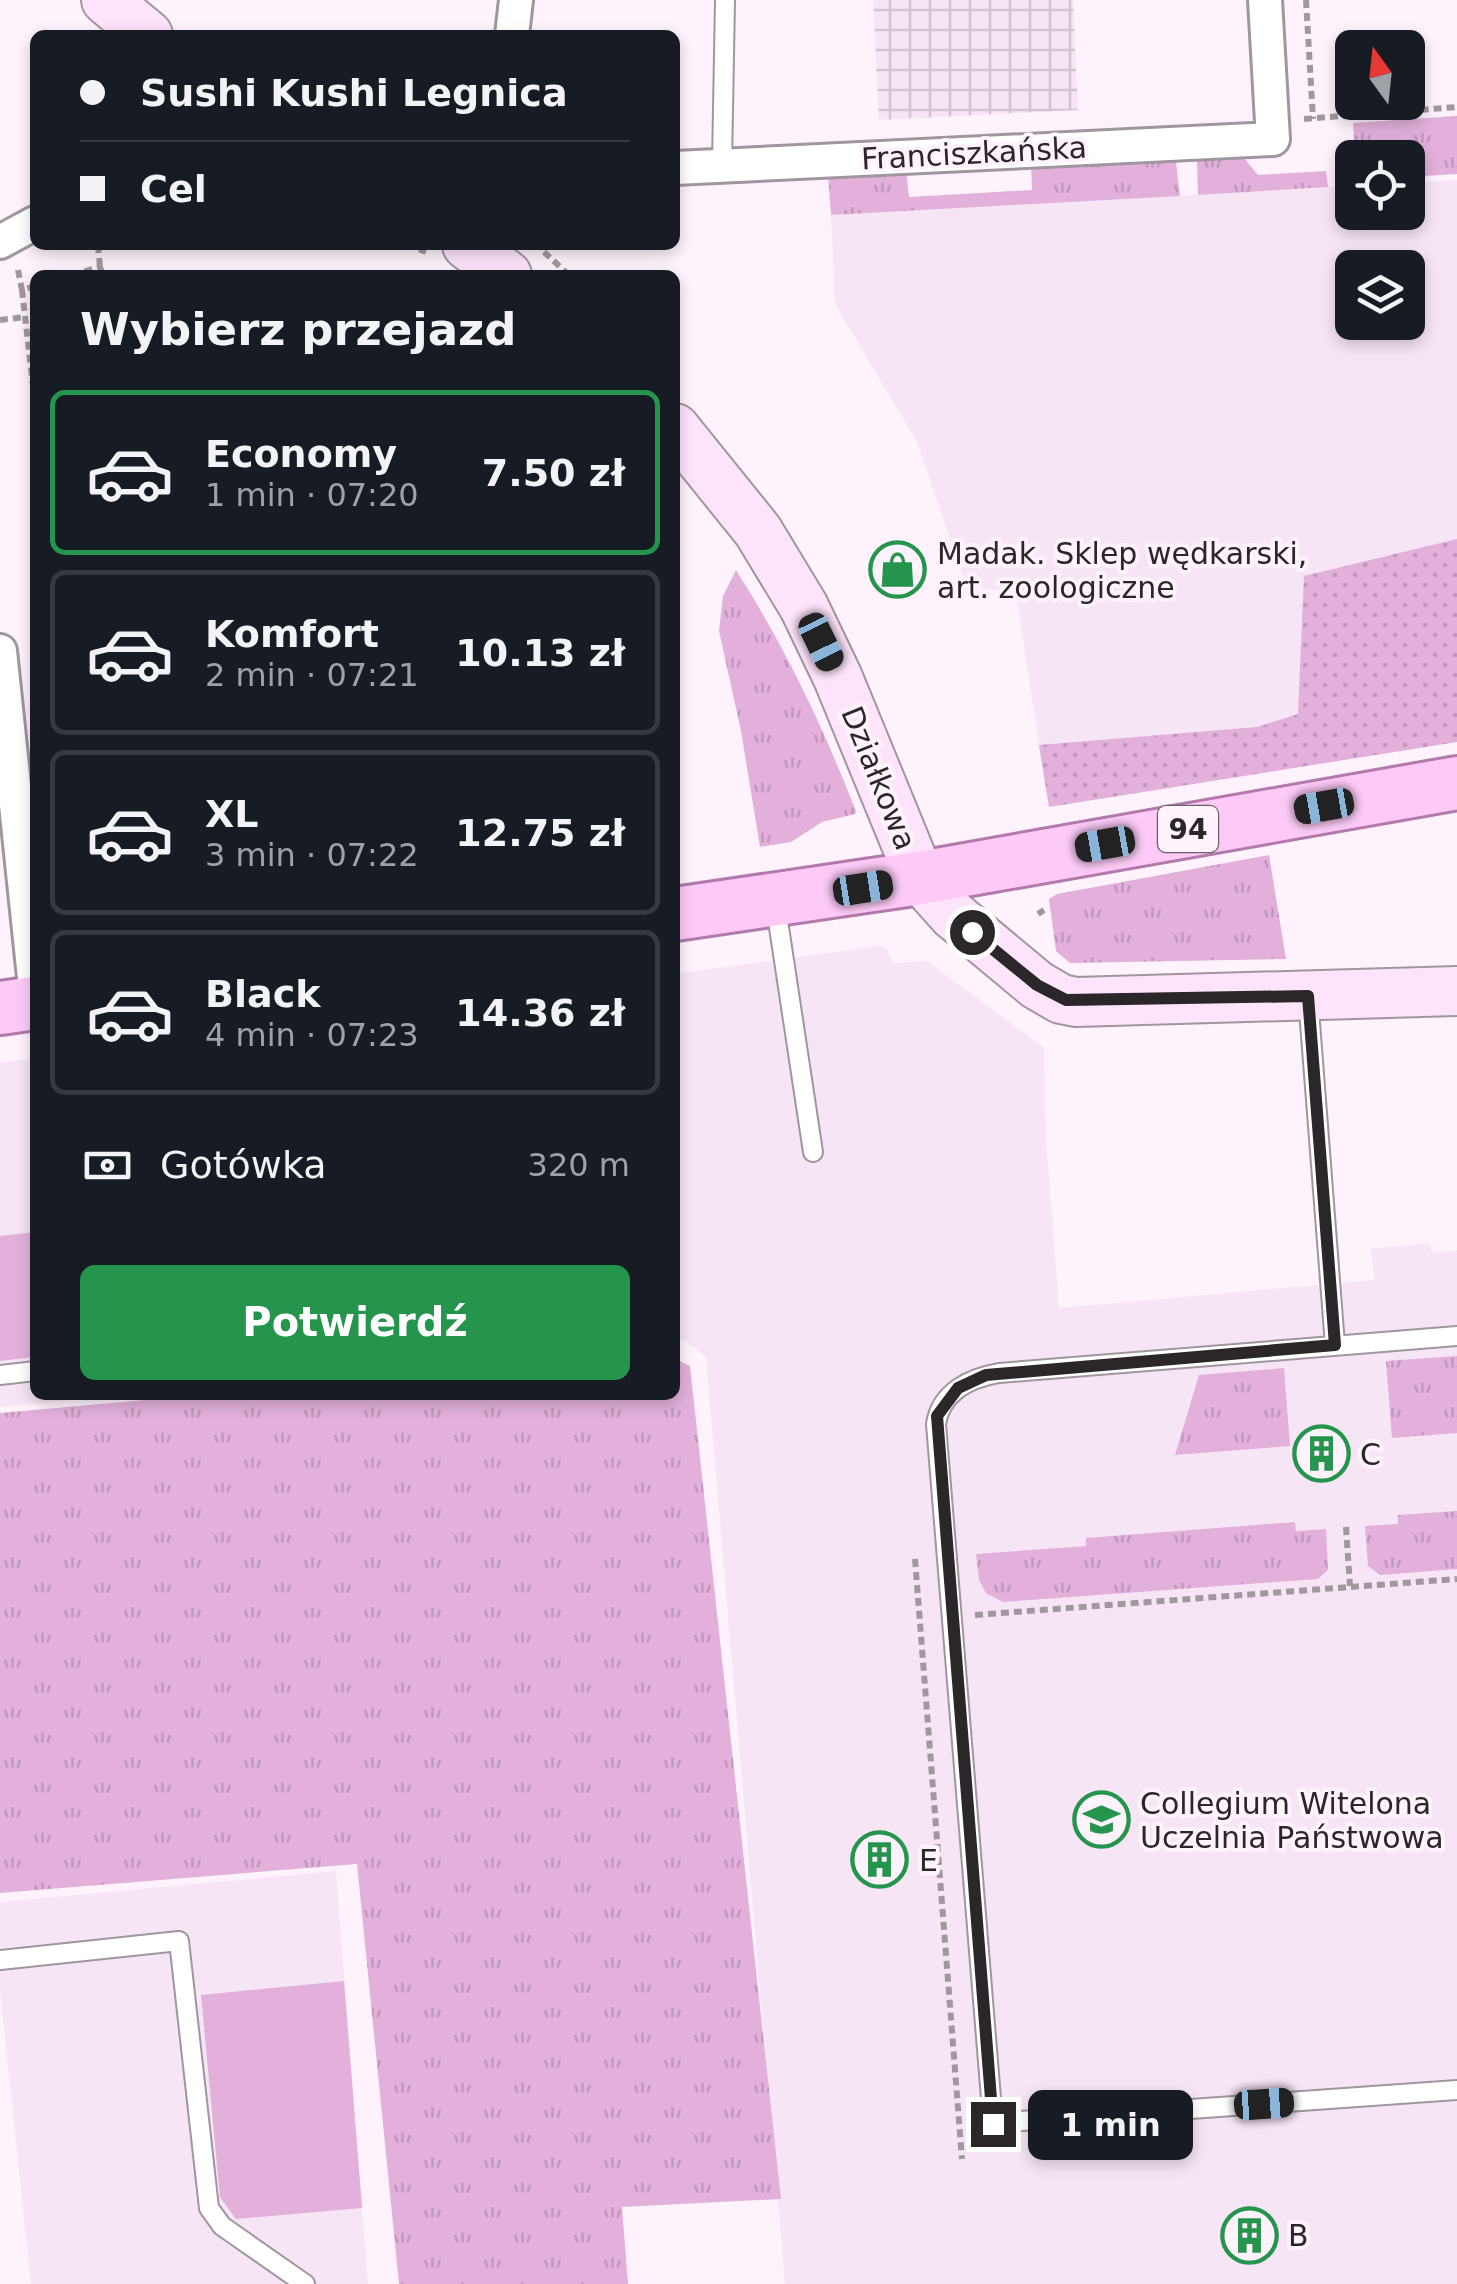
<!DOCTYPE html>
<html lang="pl">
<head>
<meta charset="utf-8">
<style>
  :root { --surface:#171b24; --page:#20242c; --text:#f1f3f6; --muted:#9ea1a6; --line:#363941; --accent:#25944d }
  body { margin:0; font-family:"DejaVu Sans",sans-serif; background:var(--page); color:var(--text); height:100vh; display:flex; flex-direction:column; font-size:38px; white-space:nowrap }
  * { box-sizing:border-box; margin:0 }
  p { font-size:32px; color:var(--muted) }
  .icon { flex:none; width:55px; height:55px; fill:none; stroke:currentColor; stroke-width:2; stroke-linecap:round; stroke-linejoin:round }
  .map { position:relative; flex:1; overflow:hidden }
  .sheet { position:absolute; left:30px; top:270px; width:650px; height:1130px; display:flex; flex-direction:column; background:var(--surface); border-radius:15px; box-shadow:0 5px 15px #0003 }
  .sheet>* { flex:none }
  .guide { position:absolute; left:30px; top:30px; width:650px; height:220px; border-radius:15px; box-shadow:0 5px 15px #0003; display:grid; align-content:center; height:220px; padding:0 50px; background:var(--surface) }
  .needle { width:65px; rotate:345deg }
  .tools { position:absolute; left:1335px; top:30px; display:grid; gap:20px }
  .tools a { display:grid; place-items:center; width:90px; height:90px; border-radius:15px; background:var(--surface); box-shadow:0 5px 15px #0003; font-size:50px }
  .end { position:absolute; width:45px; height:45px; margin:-22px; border:12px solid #2b262a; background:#fff; box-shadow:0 0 0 5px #fff }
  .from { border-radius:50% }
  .bubble { position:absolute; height:70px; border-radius:15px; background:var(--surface); box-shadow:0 5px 15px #0003; font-size:32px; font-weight:700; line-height:70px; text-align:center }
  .car { position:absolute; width:30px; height:60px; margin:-30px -15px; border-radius:12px; box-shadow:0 0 8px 2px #0007; background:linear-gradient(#222 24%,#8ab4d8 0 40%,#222 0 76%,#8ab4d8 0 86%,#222 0) }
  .guide b { display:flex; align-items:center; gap:35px; height:95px; font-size:38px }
  .guide b+b { border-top:2px solid var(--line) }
  .guide i { width:25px; height:25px; background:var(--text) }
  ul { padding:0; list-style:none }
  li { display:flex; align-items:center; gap:30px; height:165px; margin:0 20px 15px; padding:0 30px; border:5px solid var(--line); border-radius:15px }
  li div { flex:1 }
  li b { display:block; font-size:38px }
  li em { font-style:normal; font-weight:700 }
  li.selected { border-color:var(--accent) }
  li>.icon { width:90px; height:90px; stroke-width:1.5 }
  h2 { padding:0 50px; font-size:45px; line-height:120px }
  .pay { display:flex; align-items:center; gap:25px; height:110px; padding:0 50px; font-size:38px }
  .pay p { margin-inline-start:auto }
  .primary-button { display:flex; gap:20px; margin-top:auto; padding:20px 50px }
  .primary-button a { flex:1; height:115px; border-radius:15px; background:var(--accent); color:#fff; font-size:40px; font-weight:700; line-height:115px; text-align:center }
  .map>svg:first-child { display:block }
  .built { fill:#f6e5f4; fill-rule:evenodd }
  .industrial { fill:url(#industrial-grid) }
  .grass { fill:url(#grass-tufts) }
  .park { fill:url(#park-dots) }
  .pitch { fill:#e3b0dc }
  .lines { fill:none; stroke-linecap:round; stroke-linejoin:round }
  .lane-casing { stroke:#a0969f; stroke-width:22 }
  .street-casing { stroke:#a0969f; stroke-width:38 }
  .secondary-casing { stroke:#a0969f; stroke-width:52 }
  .primary-casing { stroke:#b279ac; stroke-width:58 }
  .path { stroke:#a1989f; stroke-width:6; stroke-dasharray:8 5; stroke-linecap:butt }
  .lane { stroke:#fff; stroke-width:18 }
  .street { stroke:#fff; stroke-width:32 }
  .secondary { stroke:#fee4fb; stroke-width:48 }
  .primary { stroke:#fdcaf7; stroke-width:52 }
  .route { stroke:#2b262a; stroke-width:12 }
  .labels { text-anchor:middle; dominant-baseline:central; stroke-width:8; stroke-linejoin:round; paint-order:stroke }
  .shield { fill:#fef2fc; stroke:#6a6369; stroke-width:2.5 }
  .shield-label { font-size:28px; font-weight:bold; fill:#2b262a }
  .street-label { font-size:30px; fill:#2b262a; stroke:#fef2fc }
  .poi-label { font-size:30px; fill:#2b262a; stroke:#fef2fc; text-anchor:start }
</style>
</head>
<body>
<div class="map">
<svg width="1457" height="2284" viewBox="0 0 1457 2284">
  <defs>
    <pattern id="industrial-grid" width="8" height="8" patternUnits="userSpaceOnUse" patternTransform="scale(2.5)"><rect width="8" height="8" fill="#f6e5f4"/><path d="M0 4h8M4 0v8" fill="none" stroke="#d3c4d1"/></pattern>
    <pattern id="grass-tufts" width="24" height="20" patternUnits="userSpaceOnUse" patternTransform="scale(2.5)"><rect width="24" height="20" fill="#e3b0dc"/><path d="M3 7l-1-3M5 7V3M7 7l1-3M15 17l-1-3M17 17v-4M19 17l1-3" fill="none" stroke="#c397bd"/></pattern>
    <pattern id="park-dots" width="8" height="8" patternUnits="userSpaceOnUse" patternTransform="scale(2.5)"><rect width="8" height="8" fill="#e3b0dc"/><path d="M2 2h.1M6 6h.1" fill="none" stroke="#c397bd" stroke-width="1.8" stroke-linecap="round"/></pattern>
  </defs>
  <rect width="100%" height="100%" fill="#fef2fc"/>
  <path class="built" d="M 1457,180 L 1457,742 L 1049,807 L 1016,594 L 966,585 L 917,442 L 835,304 L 831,215 L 1352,186 L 1352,212 L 1408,212 L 1408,183 ZM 1352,268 L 1408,268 L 1408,322 L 1352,322 Z
    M 879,946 L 887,949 L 893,963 L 927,961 L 1044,1048 L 1046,1139 L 1059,1308 L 1374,1280 L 1371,1249 L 1430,1243 L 1432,1253 L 1457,1250 L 1457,2284 L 785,2284 L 706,1357 L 684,1340 L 675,1341 L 675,974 Z
    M 35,1058 L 35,1395 L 121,1395 L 0,1407 L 0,1063 Z
    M 336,1871 L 368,2284 L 31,2284 L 0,1989 L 0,1902 Z"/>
  <path class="industrial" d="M 873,0 L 1073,0 L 1078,110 L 879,120 Z"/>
  <path class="grass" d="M 1457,116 L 1457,174 L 1408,177 L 1408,158 L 1355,157 L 1353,123 Z
    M 1239,152 L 1258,175 L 1326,171 L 1328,187 L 1198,195 L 1197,162 L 1205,153 Z
    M 1168,156 L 1176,162 L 1180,196 L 831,215 L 828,175 L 906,170 L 909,197 L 1032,190 L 1031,164 Z
    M 736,570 C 785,647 823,727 856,811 L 855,814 L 822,822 L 791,842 L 760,847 L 741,731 L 719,631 L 723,596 Z
    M 1269,855 L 1286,959 L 1070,963 L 1056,951 L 1049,899 L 1057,894 Z
    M 1457,1356 L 1457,1433 L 1392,1438 L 1386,1361 Z
    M 675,1359 L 690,1366 L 781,2199 L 622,2207 L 628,2284 L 399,2284 L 357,1864 L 0,1893 L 0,1413 L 201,1395 L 675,1395 Z
    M 1284,1368 L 1290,1446 L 1175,1455 L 1199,1375 Z
    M 1457,1511 L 1457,1569 L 1380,1575 L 1368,1566 L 1365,1526 L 1398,1524 L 1398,1515 Z
    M 1295,1522 L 1296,1531 L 1326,1529 L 1328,1570 L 1318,1579 L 1003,1602 L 986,1593 L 979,1580 L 976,1554 L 1086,1546 L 1086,1538 Z"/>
  <path class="park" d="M 1457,539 L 1457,742 L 1049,807 L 1039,745 L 1257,727 L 1298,714 L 1304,576 Z"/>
  <path class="pitch" d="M 35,1232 L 35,1357 L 0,1361 L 0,1236 Z
    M 344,1981 L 362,2208 L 236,2219 L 220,2197 L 201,1995 Z"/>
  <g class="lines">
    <defs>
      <path id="lane" d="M 722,165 L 725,0
        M 775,901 L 813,1152
        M 1308,997 L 1335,1345
        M 1457,1336 L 999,1373 C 970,1378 941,1392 936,1424 L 993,2123 L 1457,2090
        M 0,1375 L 35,1371
        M 0,1960 L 179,1941 L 209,2208 L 222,2226 L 305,2284"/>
      <path id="street" d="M 512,35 L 516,0
        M 675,168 L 1273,139 L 1265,0
        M 0,242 L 35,223
        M 0,651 L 35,987"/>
      <path id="secondary" d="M 106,0 L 148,35
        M 467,245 L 507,275
        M 675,428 L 758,531 L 804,607 L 838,678 L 920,878 L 953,915 L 1037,985 L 1061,999 L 1076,1002 L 1457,991"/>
      <path id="primary" d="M 675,914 L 920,878 L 1457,783
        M 0,1008 L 35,1003"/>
    </defs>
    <use href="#lane" class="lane-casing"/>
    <use href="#street" class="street-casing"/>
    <use href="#secondary" class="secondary-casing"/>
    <use href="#primary" class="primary-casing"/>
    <path class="path" d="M 1306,0 L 1313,119
      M 1304,119 L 1457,107
      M 98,245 L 100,267
      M 407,245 L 426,252
      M 544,252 L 569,275
      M 18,270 L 22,290 L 35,286
      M 72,275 L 100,267 L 103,275
      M 22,290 L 35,403
      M 0,320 L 25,317
      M 1038,914 L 1044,910
      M 1346,1527 L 1350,1586
      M 915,1559 L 962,2159
      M 975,1615 L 1457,1579"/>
    <use href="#lane" class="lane"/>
    <use href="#street" class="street"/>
    <use href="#secondary" class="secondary"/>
    <use href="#primary" class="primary"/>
  </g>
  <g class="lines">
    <path class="route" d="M 972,932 L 1037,985 L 1066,1000 L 1308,996 L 1335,1345 L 986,1375 L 958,1388 L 937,1416 L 993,2124"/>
  </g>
  <defs>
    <symbol id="shop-ring" viewBox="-11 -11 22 22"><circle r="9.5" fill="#fef2fc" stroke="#25944d" stroke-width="1.5"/><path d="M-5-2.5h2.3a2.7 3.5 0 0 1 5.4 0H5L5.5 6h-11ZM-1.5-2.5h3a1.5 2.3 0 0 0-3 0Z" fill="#25944d"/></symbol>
    <symbol id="building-ring" viewBox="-11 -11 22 22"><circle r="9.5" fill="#fef2fc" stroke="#25944d" stroke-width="1.5"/><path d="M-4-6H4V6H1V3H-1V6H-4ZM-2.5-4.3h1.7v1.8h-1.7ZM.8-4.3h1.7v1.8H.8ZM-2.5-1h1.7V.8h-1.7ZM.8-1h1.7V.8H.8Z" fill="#25944d"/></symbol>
    <symbol id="university-ring" viewBox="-11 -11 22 22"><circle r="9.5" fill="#fef2fc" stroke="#25944d" stroke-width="1.5"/><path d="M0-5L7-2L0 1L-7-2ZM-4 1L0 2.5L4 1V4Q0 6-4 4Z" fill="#25944d"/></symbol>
  </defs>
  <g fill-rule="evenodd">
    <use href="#shop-ring" x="866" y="538" width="63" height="63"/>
    <use href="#building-ring" x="1290" y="1422" width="63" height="63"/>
    <use href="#university-ring" x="1070" y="1788" width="63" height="63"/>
    <use href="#building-ring" x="848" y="1828" width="63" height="63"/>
    <use href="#building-ring" x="1218" y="2204" width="63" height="63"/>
  </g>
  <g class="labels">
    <rect class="shield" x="1158" y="806" width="60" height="46" rx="8"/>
    <g class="shield-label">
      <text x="1188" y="829">94</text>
    </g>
    <g class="street-label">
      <text transform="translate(974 153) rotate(-3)">Franciszkańska</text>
      <text transform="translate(879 778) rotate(68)">Działkowa</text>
    </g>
    <g class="poi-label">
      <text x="937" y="553">Madak. Sklep wędkarski,<tspan x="937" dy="34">art. zoologiczne</tspan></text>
      <text x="1360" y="1454">C</text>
      <text x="1140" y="1803">Collegium Witelona<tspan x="1140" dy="34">Uczelnia Państwowa</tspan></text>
      <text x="919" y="1860">E</text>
      <text x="1288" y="2235">B</text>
    </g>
  </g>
</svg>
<div class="tools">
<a><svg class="needle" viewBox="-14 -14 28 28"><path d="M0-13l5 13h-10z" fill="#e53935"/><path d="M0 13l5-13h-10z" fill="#9ea1a6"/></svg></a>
<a><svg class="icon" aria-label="locate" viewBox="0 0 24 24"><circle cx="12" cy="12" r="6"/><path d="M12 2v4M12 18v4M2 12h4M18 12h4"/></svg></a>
<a><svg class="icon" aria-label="layers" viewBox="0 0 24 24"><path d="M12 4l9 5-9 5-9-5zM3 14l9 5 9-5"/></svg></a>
</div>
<i class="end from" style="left:972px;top:932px"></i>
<i class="end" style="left:993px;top:2124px"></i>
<div class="bubble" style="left:1028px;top:2090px;width:165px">1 min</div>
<i class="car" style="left:821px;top:642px;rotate:154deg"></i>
<i class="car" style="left:1324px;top:806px;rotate:260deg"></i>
<i class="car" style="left:1105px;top:844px;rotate:260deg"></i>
<i class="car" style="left:863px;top:888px;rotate:81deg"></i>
<i class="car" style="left:1264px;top:2104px;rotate:86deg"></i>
<div class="guide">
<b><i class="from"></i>Sushi Kushi Legnica</b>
<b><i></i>Cel</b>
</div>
<section class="sheet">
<h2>Wybierz przejazd</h2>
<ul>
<li class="selected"><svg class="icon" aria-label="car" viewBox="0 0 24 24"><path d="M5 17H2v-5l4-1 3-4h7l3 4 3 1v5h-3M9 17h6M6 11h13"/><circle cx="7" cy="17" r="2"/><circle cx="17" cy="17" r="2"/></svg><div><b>Economy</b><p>1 min · 07:20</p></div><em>7.50 zł</em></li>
<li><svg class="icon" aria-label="car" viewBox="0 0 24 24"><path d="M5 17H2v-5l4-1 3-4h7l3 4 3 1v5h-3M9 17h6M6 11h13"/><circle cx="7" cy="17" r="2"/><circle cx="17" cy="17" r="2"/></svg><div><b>Komfort</b><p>2 min · 07:21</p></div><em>10.13 zł</em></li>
<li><svg class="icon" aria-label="car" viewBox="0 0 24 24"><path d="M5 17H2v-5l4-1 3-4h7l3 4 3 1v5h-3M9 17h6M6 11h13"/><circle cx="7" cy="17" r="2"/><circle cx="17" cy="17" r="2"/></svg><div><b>XL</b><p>3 min · 07:22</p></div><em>12.75 zł</em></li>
<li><svg class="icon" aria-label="car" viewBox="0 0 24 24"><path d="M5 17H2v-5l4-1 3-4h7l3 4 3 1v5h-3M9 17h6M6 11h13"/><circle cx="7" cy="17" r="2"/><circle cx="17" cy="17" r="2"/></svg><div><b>Black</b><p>4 min · 07:23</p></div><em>14.36 zł</em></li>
</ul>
<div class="pay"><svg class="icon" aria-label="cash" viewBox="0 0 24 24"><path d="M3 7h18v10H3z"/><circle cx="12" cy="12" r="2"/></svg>Gotówka<p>320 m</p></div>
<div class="primary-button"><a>Potwierdź</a></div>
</section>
</div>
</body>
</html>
